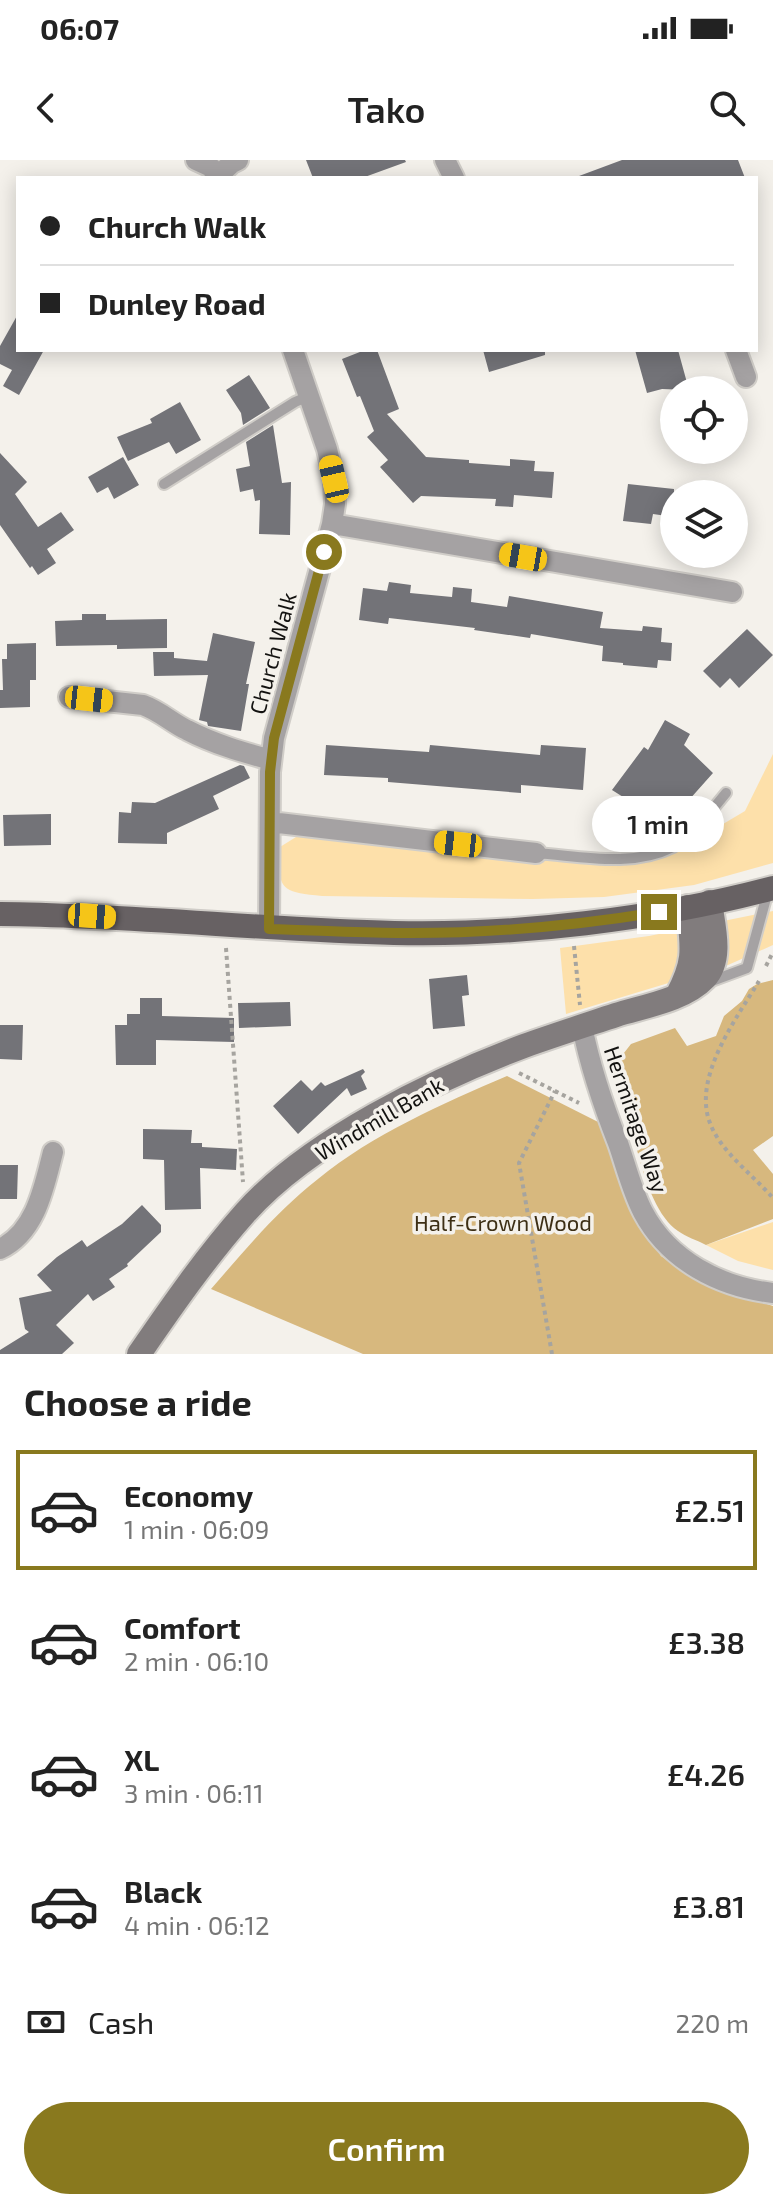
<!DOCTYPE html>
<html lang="en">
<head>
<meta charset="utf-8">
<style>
  :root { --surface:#fff; --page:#f6f6f6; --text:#222; --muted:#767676; --line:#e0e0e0; --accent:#89791e }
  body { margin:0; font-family:"Exo 2",sans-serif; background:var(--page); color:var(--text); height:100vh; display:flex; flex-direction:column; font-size:30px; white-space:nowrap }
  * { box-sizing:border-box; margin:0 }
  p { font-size:26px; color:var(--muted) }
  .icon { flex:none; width:44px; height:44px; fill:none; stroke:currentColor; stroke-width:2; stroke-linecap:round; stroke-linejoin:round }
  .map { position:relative; height:1194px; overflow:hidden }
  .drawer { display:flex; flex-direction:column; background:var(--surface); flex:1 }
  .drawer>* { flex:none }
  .hud { position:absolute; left:16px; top:16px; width:742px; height:176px; border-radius:0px; box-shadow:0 4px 20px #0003; display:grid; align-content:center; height:176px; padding:0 24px; background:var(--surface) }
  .controls { position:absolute; left:660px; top:216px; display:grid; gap:16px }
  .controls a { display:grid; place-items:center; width:88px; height:88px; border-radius:50%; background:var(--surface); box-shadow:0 4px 20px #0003; font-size:40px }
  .end { position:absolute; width:36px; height:36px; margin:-18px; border:10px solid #89791e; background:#fff; box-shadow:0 0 0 4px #fff }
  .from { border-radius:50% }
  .bubble { position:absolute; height:56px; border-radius:28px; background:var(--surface); box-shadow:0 4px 20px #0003; font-size:26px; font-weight:600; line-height:56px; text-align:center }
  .car { position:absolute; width:24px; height:48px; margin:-24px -12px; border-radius:10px; box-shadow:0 0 6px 2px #0007; background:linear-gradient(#f5c518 24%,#345 0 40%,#f5c518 0 76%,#345 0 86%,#f5c518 0) }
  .hud b { display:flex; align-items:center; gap:28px; height:76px; font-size:30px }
  .hud b+b { border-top:2px solid var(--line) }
  .hud i { width:20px; height:20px; background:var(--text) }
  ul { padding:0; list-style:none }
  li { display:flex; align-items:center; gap:24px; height:120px; margin:0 16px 12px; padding:0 8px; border:4px solid transparent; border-radius:0px }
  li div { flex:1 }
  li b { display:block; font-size:30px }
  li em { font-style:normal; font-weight:600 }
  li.active { border-color:var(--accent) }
  li>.icon { width:72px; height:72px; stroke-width:1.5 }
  h2 { padding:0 24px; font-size:36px; line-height:96px }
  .pay { display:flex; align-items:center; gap:20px; height:88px; padding:0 24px; font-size:30px }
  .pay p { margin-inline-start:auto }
  .cta { display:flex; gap:16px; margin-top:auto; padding:16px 24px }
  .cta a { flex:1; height:92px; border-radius:48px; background:var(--accent); color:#fff; font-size:32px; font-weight:600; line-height:92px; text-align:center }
  .status { display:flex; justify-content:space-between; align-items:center; height:56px; padding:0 40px; background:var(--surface); direction:ltr }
  .status svg { height:22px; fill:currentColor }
  header { display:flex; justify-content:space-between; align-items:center; height:104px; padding:0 24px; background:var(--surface); font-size:36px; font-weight:600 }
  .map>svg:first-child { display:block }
  .green { fill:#fde0aa }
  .forest { fill:#d7b87e }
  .building { fill:#737378 }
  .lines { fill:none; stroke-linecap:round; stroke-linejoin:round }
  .lane-casing { stroke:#d0cdc8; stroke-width:14 }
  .street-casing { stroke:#d0cdc8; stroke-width:24 }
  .secondary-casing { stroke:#d0cdc8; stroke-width:28 }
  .primary-casing { stroke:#d0cdc8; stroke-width:28 }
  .path { stroke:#a6a49f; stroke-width:4; stroke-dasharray:4 4; stroke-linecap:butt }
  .lane { stroke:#a5a2a3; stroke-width:10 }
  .street { stroke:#a5a2a3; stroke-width:20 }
  .secondary { stroke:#817c7d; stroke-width:24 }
  .primary { stroke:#676163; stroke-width:24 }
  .route { stroke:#89791e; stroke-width:10 }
  .labels { text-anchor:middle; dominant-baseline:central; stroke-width:7; stroke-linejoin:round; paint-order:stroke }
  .street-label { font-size:22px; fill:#131210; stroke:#f4f1eb }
  .park-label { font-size:22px; fill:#3d2f15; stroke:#f4f1eb }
</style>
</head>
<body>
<div class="status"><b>06:07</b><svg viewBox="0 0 49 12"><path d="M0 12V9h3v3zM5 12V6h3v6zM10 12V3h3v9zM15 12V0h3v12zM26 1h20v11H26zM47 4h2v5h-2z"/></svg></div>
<header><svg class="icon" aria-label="back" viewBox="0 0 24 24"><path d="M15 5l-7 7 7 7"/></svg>Tako<svg class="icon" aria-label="search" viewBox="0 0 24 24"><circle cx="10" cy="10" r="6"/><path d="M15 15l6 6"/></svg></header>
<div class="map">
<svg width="773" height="1194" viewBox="0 0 773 1194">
  <rect width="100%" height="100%" fill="#f4f1eb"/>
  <path class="green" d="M 773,594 L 773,703 L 694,725 L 604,737 L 533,739 L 322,736 C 279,732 278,729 280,687 L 312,667 L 630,700 L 675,686 L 713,670 L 745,651 Z
    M 773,751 L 773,785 L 728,805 L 566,854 L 560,788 L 649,776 Z
    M 773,1062 L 773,1110 L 738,1101 L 706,1085 Z"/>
  <path class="forest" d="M 773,820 L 773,976 L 753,990 L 773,1014 L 773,1059 L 706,1085 C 697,1080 686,1077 678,1071 C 640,1045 627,941 620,898 L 631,884 L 675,868 L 687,886 L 716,876 L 724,856 L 742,841 L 749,829 L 757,824 Z
    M 507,916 L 612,969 L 630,1048 L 661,1096 L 692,1117 L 740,1126 L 760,1142 L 773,1146 L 773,1194 L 363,1194 L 211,1129 C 245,1090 277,1051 318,1019 C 373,974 442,944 507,916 Z"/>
  <path class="building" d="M 306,0 L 405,0 L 406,2 L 362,18 L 313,18 Z
    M 622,0 L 738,0 L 745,18 L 580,18 L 579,16 Z
    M 18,154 L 18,190 L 44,190 L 19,235 L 3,226 L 12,210 L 0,204 L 0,186 Z
    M 365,190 L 377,190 L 399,249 L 387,254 L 426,297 L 469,300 L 469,303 L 510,306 L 510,299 L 535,301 L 534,311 L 554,312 L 552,338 L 514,335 L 513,347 L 495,346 L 496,339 L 421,336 L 413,343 L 380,307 L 388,300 L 367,277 L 374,271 L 360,236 L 357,237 L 342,199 Z
    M 483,190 L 545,190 L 545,195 L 489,212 Z
    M 635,190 L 678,190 L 689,230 L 662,229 L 647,233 Z
    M 249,215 L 270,248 L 243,265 L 241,253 L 226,230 Z
    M 180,242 L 201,280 L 176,294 L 169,282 L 128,301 L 117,277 L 152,263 L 150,259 Z
    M 273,265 L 282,323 L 291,322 L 290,375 L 259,374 L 260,340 L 255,341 L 253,329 L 240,332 L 236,309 L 250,306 L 246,282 Z
    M 0,293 L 27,322 L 15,334 L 38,367 L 61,352 L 74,370 L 47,389 L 56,403 L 38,415 L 32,406 L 30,408 L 0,365 Z
    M 123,297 L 139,325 L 114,339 L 108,327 L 97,333 L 88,317 Z
    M 628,324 L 674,329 L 674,357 L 653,354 L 651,364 L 623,361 Z
    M 389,422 L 411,425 L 410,433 L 452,437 L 453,427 L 472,429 L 471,442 L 507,447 L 509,436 L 603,452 L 600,468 L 642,471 L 643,466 L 662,468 L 661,482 L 672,483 L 671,501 L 658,500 L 657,508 L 623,505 L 623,503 L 602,501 L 603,486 L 531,474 L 530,478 L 474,470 L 475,468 L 389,458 L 388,464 L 359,460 L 363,428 L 387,431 Z
    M 82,454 L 106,454 L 106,460 L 167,459 L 167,488 L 117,489 L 117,485 L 56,486 L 55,461 L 82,460 Z
    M 747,469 L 773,495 L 739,528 L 730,518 L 720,528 L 703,511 Z
    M 213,473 L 255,482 L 246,524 L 249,524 L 241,571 L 208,566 L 207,562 L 199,560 L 208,515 L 154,516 L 153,492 L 174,492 L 174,498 L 207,501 Z
    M 36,483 L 36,520 L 30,520 L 30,547 L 0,548 L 0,530 L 3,530 L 2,499 L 7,499 L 7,484 Z
    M 665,560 L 690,574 L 684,585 L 713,613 L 664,668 L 665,669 L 654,682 L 643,673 L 629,688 L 607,669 L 631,642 L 612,630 L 644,587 L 648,590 Z
    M 326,585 L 429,592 L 430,585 L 540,595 L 541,585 L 586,588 L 583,630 L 521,625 L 521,633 L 388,622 L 388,618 L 324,615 Z
    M 240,605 L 244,606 L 250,618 L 213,636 L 219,649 L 167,673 L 167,684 L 118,683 L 119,652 L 131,653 L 132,642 L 155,643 Z
    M 51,654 L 51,685 L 4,686 L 3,655 Z
    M 467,815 L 469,835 L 462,836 L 465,866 L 433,869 L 429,819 Z
    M 140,838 L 162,838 L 162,856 L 234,858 L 234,882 L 156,880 L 156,905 L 116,905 L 115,865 L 127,865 L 127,854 L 140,854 Z
    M 290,842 L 291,866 L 239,868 L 238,843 Z
    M 0,865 L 23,865 L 22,900 L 0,899 Z
    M 363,909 L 365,912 L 361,916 L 367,929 L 351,936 L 347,928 L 298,974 L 273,946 L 301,920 L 312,931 L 321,922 L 325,926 Z
    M 143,969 L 192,970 L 191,983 L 202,983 L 202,987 L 237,989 L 236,1010 L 200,1008 L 201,1049 L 165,1050 L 164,1000 L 143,999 Z
    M 0,1005 L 18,1005 L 17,1039 L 0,1039 Z
    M 142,1045 L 161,1065 L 161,1072 L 127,1104 L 128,1106 L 109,1119 L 115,1127 L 93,1141 L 88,1134 L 56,1165 L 74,1183 L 62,1194 L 0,1194 L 0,1190 L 29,1172 L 25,1169 L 19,1138 L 52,1131 L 37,1115 L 57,1097 L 82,1080 L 87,1087 L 122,1064 Z"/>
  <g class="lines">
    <defs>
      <path id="lane" d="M 164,324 L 295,242 L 309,236
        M 536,693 C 581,696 631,708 673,687 C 690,678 714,648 726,633
        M 709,822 L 747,808 L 768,731"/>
      <path id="street" d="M 196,0 L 209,6 L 222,18
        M 445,0 L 454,18
        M 220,14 L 232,3 L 238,0
        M 736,190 L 746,217
        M 332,364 L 732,432
        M 69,537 L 143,545 C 160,551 172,563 187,570 C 214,584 242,592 271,600
        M 270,662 L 536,693
        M 269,769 L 270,612 L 274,578 L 332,364 L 335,344 L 334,319 L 327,289 L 293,190
        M 582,866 C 590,906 603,945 618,983 C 626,1006 632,1031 643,1052 C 669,1101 720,1127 773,1133
        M 0,1089 C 36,1072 44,1027 53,992"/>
      <path id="secondary" d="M 677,836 C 697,799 692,786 688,747
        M 139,1194 C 172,1146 206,1097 245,1053 C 309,981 434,920 524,886 C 555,875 586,865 616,855 C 645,846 684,840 705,818 C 723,799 713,765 710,742"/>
      <path id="primary" d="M 0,754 C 132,755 263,770 394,773 C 515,776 657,759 773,728"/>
    </defs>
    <use href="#lane" class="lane-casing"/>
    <use href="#street" class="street-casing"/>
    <use href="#secondary" class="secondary-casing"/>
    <use href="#primary" class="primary-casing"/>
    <path class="path" d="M 574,786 L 580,845
      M 226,788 L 243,1022
      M 766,806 L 772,794
      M 759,821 C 737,858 692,917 710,963 C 720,991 753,1015 773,1038
      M 519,913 L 579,943
      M 552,1194 L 519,1003 L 555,931"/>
    <use href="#lane" class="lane"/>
    <use href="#street" class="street"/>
    <use href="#secondary" class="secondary"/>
    <use href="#primary" class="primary"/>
  </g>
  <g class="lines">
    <path class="route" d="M 324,392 L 274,578 L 270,612 L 269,769 C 312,770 355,773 397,773 C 485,774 573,766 659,752"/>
  </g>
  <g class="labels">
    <g class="street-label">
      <text transform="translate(272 493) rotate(-75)">Church Walk</text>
      <text transform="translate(379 958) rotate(-30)">Windmill Bank</text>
      <text transform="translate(637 959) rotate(71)">Hermitage Way</text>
    </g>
    <g class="park-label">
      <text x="503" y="1062">Half-Crown Wood</text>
    </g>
  </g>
</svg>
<div class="controls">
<a><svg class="icon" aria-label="locate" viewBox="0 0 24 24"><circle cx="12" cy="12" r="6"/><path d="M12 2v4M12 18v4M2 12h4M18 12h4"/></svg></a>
<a><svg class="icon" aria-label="layers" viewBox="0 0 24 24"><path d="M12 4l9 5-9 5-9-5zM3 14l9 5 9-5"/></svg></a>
</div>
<i class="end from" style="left:324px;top:392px"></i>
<i class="end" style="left:659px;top:752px"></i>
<div class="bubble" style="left:592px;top:636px;width:132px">1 min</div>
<i class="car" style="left:334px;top:319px;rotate:347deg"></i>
<i class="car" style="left:523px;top:397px;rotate:280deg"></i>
<i class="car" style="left:89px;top:539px;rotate:96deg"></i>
<i class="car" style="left:458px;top:684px;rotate:276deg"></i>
<i class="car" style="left:92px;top:756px;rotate:94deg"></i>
<div class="hud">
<b><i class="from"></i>Church Walk</b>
<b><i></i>Dunley Road</b>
</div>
</div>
<section class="drawer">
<h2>Choose a ride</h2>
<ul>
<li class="active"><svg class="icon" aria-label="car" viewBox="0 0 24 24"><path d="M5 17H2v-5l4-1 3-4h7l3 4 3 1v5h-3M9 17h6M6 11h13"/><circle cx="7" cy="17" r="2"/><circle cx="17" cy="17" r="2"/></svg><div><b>Economy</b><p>1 min · 06:09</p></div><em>£2.51</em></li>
<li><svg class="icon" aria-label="car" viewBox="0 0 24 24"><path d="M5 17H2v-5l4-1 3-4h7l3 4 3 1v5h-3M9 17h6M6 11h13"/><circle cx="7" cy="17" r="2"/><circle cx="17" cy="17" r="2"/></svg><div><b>Comfort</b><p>2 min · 06:10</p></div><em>£3.38</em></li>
<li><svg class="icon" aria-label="car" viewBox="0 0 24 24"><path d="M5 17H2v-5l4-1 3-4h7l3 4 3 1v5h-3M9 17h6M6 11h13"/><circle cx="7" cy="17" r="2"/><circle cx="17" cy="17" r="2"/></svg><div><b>XL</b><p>3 min · 06:11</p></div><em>£4.26</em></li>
<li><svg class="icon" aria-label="car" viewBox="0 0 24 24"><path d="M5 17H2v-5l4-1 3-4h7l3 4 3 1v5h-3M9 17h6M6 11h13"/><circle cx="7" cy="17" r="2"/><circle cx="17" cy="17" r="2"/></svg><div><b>Black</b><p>4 min · 06:12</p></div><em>£3.81</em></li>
</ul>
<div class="pay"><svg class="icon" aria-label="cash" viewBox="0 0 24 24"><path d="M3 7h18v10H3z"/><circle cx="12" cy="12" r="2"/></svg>Cash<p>220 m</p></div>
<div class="cta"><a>Confirm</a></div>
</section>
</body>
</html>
